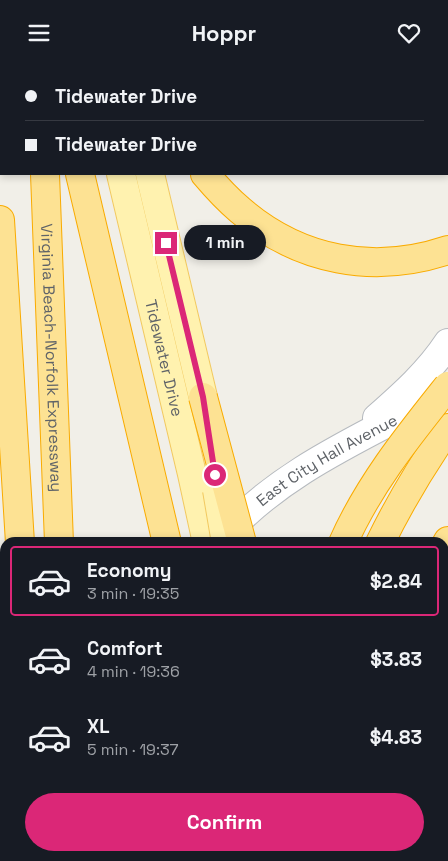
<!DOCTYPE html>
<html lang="en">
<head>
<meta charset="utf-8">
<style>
  :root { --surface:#171b24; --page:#20242c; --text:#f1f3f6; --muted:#9ea1a6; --line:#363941; --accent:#db2777 }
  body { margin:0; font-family:"Space Grotesk",sans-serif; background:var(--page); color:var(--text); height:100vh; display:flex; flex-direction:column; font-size:19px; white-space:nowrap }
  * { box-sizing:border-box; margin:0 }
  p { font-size:16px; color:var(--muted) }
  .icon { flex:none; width:28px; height:28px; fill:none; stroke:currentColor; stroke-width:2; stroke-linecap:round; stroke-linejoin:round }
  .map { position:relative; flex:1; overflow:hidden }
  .details { position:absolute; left:0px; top:472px; width:449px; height:324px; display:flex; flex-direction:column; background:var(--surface); border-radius:15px 15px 0 0; box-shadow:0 2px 8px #0003 }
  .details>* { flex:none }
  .hud { position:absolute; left:0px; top:0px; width:449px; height:110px; box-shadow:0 2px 8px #0003; display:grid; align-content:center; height:110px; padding:0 25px; background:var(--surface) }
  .end { position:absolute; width:22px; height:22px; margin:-11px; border:6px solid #db2777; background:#fff; box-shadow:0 0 0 2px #fff }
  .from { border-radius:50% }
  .bubble { position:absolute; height:35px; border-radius:18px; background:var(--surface); box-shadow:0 2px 8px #0003; font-size:16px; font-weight:800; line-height:35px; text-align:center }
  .hud b { display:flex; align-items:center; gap:18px; height:48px; font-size:19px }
  .hud b+b { border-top:1px solid var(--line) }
  .hud i { width:12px; height:12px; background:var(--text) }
  ul { padding:9px 0 0; list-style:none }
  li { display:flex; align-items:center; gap:15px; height:70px; margin:0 10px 8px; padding:0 15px; border:2px solid transparent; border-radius:5px }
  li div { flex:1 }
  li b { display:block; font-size:19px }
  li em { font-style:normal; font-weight:800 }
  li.on { border-color:var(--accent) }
  li>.icon { width:45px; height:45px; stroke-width:1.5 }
  .button { display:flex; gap:10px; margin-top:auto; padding:10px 25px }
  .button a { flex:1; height:58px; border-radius:30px; background:var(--accent); color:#fff; font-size:20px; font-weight:800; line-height:58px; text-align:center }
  header { display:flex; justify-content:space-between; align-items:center; height:65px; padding:0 25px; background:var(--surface); font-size:22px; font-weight:800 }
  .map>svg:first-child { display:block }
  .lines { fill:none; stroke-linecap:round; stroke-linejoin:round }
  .secondary-casing { stroke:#b6babf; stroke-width:30 }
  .primary-casing { stroke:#f2c960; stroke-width:30 }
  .motorway-casing { stroke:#f9ab00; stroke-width:30 }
  .secondary { stroke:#fff; stroke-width:28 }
  .primary { stroke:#fff2af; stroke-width:28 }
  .motorway { stroke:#fde293; stroke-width:28 }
  .primary-bridge-casing { stroke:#f2c960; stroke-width:30; stroke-linecap:butt }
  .motorway-bridge-casing { stroke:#f9ab00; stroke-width:30; stroke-linecap:butt }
  .primary-bridge { stroke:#fff2af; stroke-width:28 }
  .motorway-bridge { stroke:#fde293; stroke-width:28 }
  .route { stroke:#db2777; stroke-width:6 }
  .labels { text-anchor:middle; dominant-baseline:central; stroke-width:4; stroke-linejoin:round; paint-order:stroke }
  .street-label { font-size:16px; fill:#5f6368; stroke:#fff }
</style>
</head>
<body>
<header><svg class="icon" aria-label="menu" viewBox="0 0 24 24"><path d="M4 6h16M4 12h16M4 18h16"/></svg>Hoppr<svg class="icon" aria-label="heart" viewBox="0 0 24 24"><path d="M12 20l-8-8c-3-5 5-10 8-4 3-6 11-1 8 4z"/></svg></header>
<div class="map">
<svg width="448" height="796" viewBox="0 0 448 796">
  <rect width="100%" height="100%" fill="#f1efe8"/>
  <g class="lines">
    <defs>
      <g id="secondary">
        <path d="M 377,353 C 403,330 429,307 448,278"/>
        <path id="s1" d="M 222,472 C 283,404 366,371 444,328"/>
        <path d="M 444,592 L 448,581"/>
        <path d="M 120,791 L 120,796"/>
        <path d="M 403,796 L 404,791"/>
      </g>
      <g id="primary">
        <path d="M 96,0 L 96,1"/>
        <path d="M 125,0 L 125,1"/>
        <path id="s2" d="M 121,109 L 192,409 L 207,478"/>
        <path d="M 150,109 L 203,332"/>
        <path d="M 221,796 L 222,791"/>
      </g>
      <g id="motorway">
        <path d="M 58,0 L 59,1"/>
        <path d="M 151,0 L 151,1"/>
        <path id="s3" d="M 45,109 L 59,478"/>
        <path d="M 80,109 L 167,478"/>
        <path d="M 205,109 C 216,122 227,134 240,145 C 299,196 374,210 448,185"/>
        <path d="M 0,155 L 20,478"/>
        <path d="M 380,478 C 400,437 423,399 448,363"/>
        <path d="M 444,483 L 448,476"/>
        <path d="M 39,791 L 40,796"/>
        <path d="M 70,791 L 70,796"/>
        <path d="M 290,791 L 290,796"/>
        <path d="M 337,791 L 337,796"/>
        <path d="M 185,796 L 185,791"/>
        <path d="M 267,796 L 268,791"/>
        <path d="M 357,796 L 358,791"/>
      </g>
    </defs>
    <use href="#secondary" class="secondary-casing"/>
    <use href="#primary" class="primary-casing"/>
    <use href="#motorway" class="motorway-casing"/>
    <use href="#secondary" class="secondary"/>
    <use href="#primary" class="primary"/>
    <use href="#motorway" class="motorway"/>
    <defs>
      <path id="primary-bridge" d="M 217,425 L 226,478"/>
      <path id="motorway-bridge" d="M 203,332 L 242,478
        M 343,478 C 369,419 409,370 448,321"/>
    </defs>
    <use href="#primary-bridge" class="primary-bridge-casing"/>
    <use href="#motorway-bridge" class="motorway-bridge-casing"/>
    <use href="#primary-bridge" class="primary-bridge"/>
    <use href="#motorway-bridge" class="motorway-bridge"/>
  </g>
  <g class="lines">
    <path class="route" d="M 166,178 L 203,332 L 215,410"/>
  </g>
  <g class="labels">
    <g class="street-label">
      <text stroke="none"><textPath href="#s3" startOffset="184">Virginia Beach-Norfolk Expressway</textPath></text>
      <text stroke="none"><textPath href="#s2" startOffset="189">Tidewater Drive</textPath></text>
      <text stroke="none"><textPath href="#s1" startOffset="131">East City Hall Avenue</textPath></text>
    </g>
  </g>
</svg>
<i class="end from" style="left:215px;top:410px"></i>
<i class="end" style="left:166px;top:178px"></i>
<div class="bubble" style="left:184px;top:160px;width:82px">1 min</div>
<div class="hud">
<b><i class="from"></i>Tidewater Drive</b>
<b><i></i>Tidewater Drive</b>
</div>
<section class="details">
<ul>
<li class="on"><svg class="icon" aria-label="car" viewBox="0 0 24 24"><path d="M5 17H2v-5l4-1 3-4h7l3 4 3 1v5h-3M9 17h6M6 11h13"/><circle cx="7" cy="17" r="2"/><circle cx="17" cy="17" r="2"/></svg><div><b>Economy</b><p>3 min · 19:35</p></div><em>$2.84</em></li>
<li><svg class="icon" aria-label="car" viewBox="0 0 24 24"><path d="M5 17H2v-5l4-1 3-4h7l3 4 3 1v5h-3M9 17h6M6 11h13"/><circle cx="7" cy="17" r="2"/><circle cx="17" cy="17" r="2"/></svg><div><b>Comfort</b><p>4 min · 19:36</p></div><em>$3.83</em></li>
<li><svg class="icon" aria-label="car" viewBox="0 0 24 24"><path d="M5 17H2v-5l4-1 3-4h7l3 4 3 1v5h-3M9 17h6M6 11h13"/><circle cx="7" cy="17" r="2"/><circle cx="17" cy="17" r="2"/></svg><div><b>XL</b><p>5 min · 19:37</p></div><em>$4.83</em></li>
</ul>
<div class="button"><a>Confirm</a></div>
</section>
</div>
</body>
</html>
